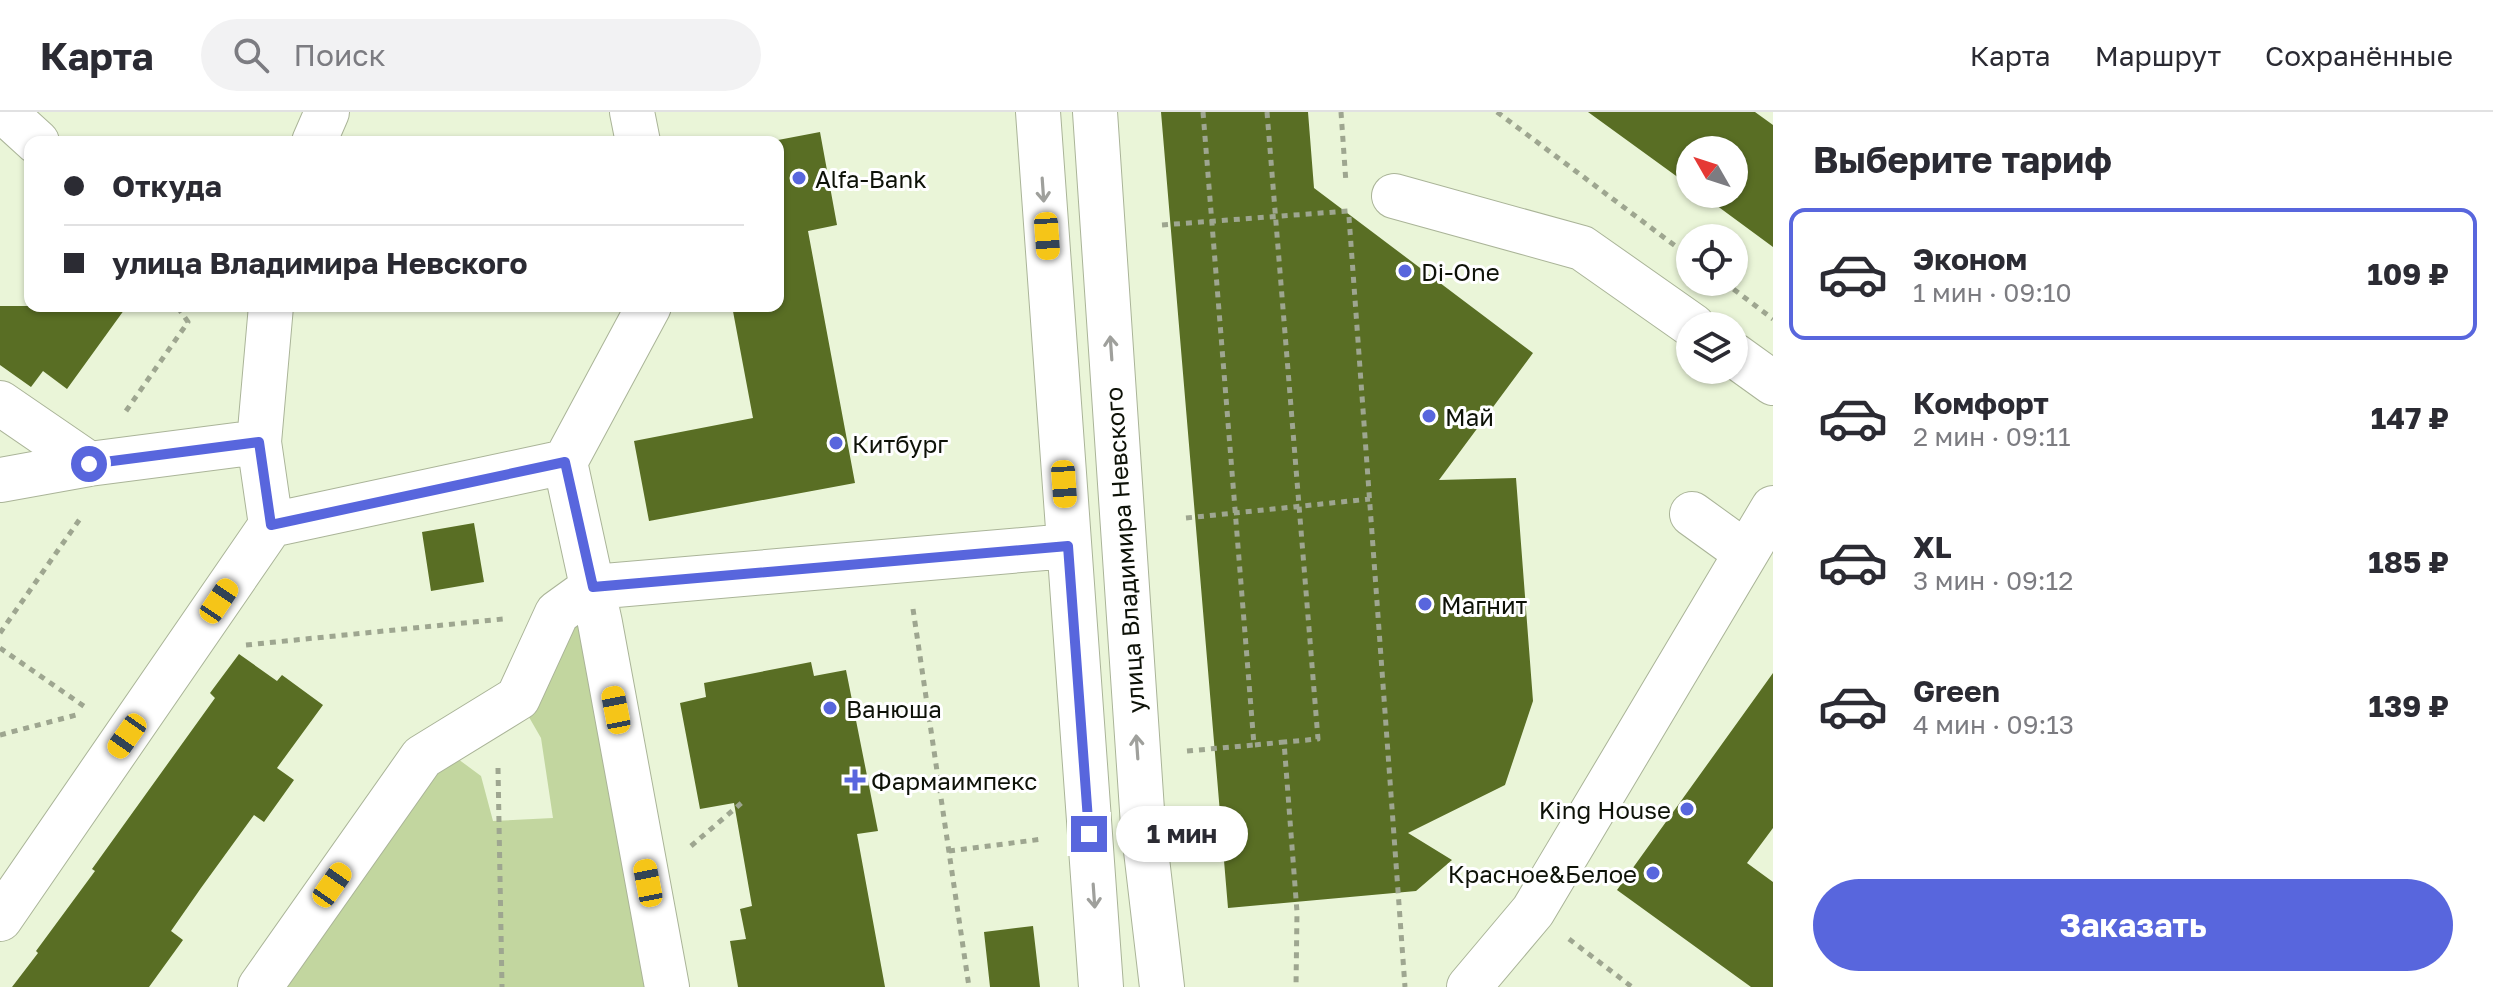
<!DOCTYPE html>
<html lang="ru">
<head>
<meta charset="utf-8">
<style>
  :root { --surface:#fff; --page:#f2f2f3; --text:#2b2b33; --muted:#7c7c81; --line:#e1e1e2; --accent:#5866dd }
  body { margin:0; font-family:"Golos Text",sans-serif; background:var(--page); color:var(--text); height:100vh; display:flex; flex-direction:column; font-size:30px; white-space:nowrap }
  * { box-sizing:border-box; margin:0 }
  p { font-size:26px; color:var(--muted) }
  .icon { flex:none; width:44px; height:44px; fill:none; stroke:currentColor; stroke-width:2; stroke-linecap:round; stroke-linejoin:round }
  .map { position:relative; flex:1; overflow:hidden }
  .details { display:flex; flex-direction:column; background:var(--surface); width:720px }
  .details>* { flex:none }
  .banner { position:absolute; left:24px; top:24px; width:760px; height:176px; border-radius:16px; box-shadow:0 2px 6px #0004; display:grid; align-content:center; height:176px; padding:0 40px; background:var(--surface) }
  .needle { width:52px; rotate:309deg }
  .controls { position:absolute; left:1676px; top:24px; display:grid; gap:16px }
  .controls a { display:grid; place-items:center; width:72px; height:72px; border-radius:50%; background:var(--surface); box-shadow:0 2px 6px #0004; font-size:40px }
  .end { position:absolute; width:36px; height:36px; margin:-18px; border:10px solid #5866dd; background:#fff; box-shadow:0 0 0 4px #fff }
  .from { border-radius:50% }
  .bubble { position:absolute; height:56px; border-radius:28px; background:var(--surface); box-shadow:0 2px 6px #0004; font-size:26px; font-weight:700; line-height:56px; text-align:center }
  .car { position:absolute; width:24px; height:48px; margin:-24px -12px; border-radius:10px; box-shadow:0 0 6px 2px #0007; background:linear-gradient(#f5c518 24%,#345 0 40%,#f5c518 0 76%,#345 0 86%,#f5c518 0) }
  .banner b { display:flex; align-items:center; gap:28px; height:76px; font-size:30px }
  .banner b+b { border-top:2px solid var(--line) }
  .banner i { width:20px; height:20px; background:var(--text) }
  ul { padding:0; list-style:none }
  li { display:flex; align-items:center; gap:24px; height:132px; margin:0 16px 12px; padding:0 24px; border:4px solid transparent; border-radius:16px }
  li div { flex:1 }
  li b { display:block; font-size:30px }
  li em { font-style:normal; font-weight:700 }
  li.active { border-color:var(--accent) }
  li>.icon { width:72px; height:72px; stroke-width:1.5 }
  h2 { padding:0 40px; font-size:36px; line-height:96px }
  .action { display:flex; gap:16px; margin-top:auto; padding:16px 40px }
  .action a { flex:1; height:92px; border-radius:48px; background:var(--accent); color:#fff; font-size:32px; font-weight:700; line-height:92px; text-align:center }
  header { display:flex; align-items:center; gap:48px; box-sizing:border-box; height:112px; padding:0 40px; background:var(--surface); border-bottom:2px solid var(--line) }
  header strong { font-size:38px }
  nav { display:flex; gap:44px; margin-inline-start:auto; font-size:28px }
  .search { width:560px; height:72px; background:var(--page); display:flex; align-items:center; gap:20px; box-sizing:border-box; padding:0 28px; border-radius:44px; color:var(--muted); font-size:30px }
  main { display:flex; flex:1; min-height:0 }
  .map>svg:first-child { display:block }
  .green { fill:#c2d69f }
  .building { fill:#596e24 }
  .lines { fill:none; stroke-linecap:round; stroke-linejoin:round }
  .minor-casing { stroke:#aab498; stroke-width:46 }
  .path { stroke:#9ea690; stroke-width:5; stroke-dasharray:6 6; stroke-linecap:butt }
  .minor { stroke:#fff; stroke-width:44 }
  .oneway { stroke:#9fa09c }
  .route { stroke:#5866dd; stroke-width:10 }
  .poi-dot { fill:#5866dd; stroke:#fff; stroke-width:3 }
  .labels { text-anchor:middle; dominant-baseline:central; stroke-width:6; stroke-linejoin:round; paint-order:stroke }
  .poi-label { font-size:24px; fill:#0e1208; stroke:#fff; text-anchor:start }
  .street-label { font-size:24px; fill:#0e1208; stroke:#fff }
</style>
</head>
<body>
<header>
<strong>Карта</strong>
<div class="search"><svg class="icon" aria-label="search" viewBox="0 0 24 24"><circle cx="10" cy="10" r="6"/><path d="M15 15l6 6"/></svg>Поиск</div>
<nav><a>Карта</a><a>Маршрут</a><a>Сохранённые</a></nav>
</header>
<main>
<div class="map">
<svg width="1773" height="875" viewBox="0 0 1773 875">
  <rect width="100%" height="100%" fill="#eaf5d8"/>
  <path class="green" d="M 593,475 L 667,875 L 260,875 L 422,645 L 458,647 L 481,664 L 493,709 L 553,706 L 541,626 L 518,586 Z"/>
  <path class="building" d="M 1161,0 L 1308,0 L 1314,76 L 1533,241 L 1439,368 L 1516,366 L 1533,589 L 1505,673 L 1408,721 L 1452,748 L 1416,779 L 1228,796 Z
    M 1588,0 L 1755,0 L 1773,13 L 1773,135 L 1701,82 L 1734,82 L 1734,38 L 1690,38 L 1690,74 Z
    M 820,20 L 837,113 L 808,119 L 855,371 L 649,409 L 634,329 L 753,306 L 732,194 L 778,194 L 778,28 Z
    M 0,194 L 127,194 L 67,277 L 43,259 L 31,275 L 0,253 Z
    M 474,411 L 484,470 L 431,479 L 422,420 Z
    M 239,542 L 277,569 L 282,563 L 323,593 L 277,656 L 294,668 L 264,710 L 254,703 L 201,776 L 171,819 L 183,828 L 149,875 L 12,875 L 38,841 L 36,839 L 95,759 L 92,757 L 215,586 L 210,581 Z
    M 811,550 L 814,564 L 846,558 L 878,719 L 857,722 L 885,875 L 738,875 L 730,829 L 746,827 L 740,797 L 752,794 L 734,691 L 700,697 L 680,591 L 706,585 L 704,571 Z
    M 1773,561 L 1773,716 L 1747,751 L 1773,770 L 1773,875 L 1751,875 L 1617,778 Z
    M 1033,814 L 1040,875 L 990,875 L 984,820 Z"/>
  <g class="lines">
    <defs>
      <path id="minor" d="M 4,0 L 37,30
        M 632,0 L 638,30
        M 1038,0 L 1101,875
        M 1095,0 L 1143,713 L 1162,875
        M 314,30 L 327,0
        M 1394,84 L 1582,136 L 1693,214
        M 649,194 L 565,350 L 600,511 L 667,875
        M 1734,243 L 1773,271
        M 0,291 L 89,352
        M 0,368 L 89,352 L 259,330
        M 1692,402 L 1746,441
        M 271,413 L 259,330 L 271,194
        M 0,807 L 271,413 L 565,350
        M 260,875 L 422,645 L 518,586 L 557,501 L 593,475 L 1068,434
        M 1469,875 L 1533,799 L 1773,396"/>
    </defs>
    <use href="#minor" class="minor-casing"/>
    <path class="path" d="M 1203,0 L 1254,633 L 1284,630 L 1297,800 L 1296,875
      M 1267,0 L 1318,627 L 1284,630
      M 1341,0 L 1346,71
      M 1497,0 L 1690,145
      M 1349,105 L 1405,875
      M 1162,113 L 1348,99
      M 1724,170 L 1773,207
      M 126,299 L 188,210 L 177,194
      M 1186,406 L 1370,387
      M 913,497 L 969,875
      M 0,521 L 82,404
      M 246,533 L 503,507
      M 0,536 L 88,597
      M 0,623 L 80,602
      M 1187,639 L 1254,633
      M 498,656 L 502,875
      M 691,734 L 745,688
      M 949,739 L 1043,727
      M 1569,827 L 1632,875"/>
    <use href="#minor" class="minor"/>
  </g>
  <defs><path id="oneway-shaft" d="M-6 0H5M1.5-3L5.5 0L1.5 3" fill="none" stroke-width="1.6" stroke-linecap="round" stroke-linejoin="round" transform="scale(2)"/></defs>
  <g class="oneway">
    <use href="#oneway-shaft" transform="translate(1043 78) rotate(86)"/>
    <use href="#oneway-shaft" transform="translate(1111 236) rotate(-94)"/>
    <use href="#oneway-shaft" transform="translate(1137 635) rotate(-94)"/>
    <use href="#oneway-shaft" transform="translate(1094 784) rotate(86)"/>
  </g>
  <g class="lines">
    <path class="route" d="M 89,352 L 259,330 L 271,413 L 565,350 L 593,475 L 1068,434 L 1089,722"/>
  </g>
  <g class="poi-dot">
    <circle cx="799" cy="66" r="8"/>
    <circle cx="1405" cy="159" r="8"/>
    <circle cx="1429" cy="304" r="8"/>
    <circle cx="836" cy="331" r="8"/>
    <circle cx="1425" cy="492" r="8"/>
    <circle cx="830" cy="596" r="8"/>
    <path d="M851 656h8v8h8v8h-8v8h-8v-8h-8v-8h8z"/>
    <circle cx="1687" cy="697" r="8"/>
    <circle cx="1653" cy="761" r="8"/>
  </g>
  <g class="labels">
    <g class="poi-label">
      <text x="815" y="66">Alfa-Bank</text>
      <text x="1421" y="159">Di-One</text>
      <text x="1445" y="304">Май</text>
      <text x="852" y="331">Китбург</text>
      <text x="1441" y="492">Магнит</text>
      <text x="846" y="596">Ванюша</text>
      <text x="871" y="668">Фармаимпекс</text>
      <text x="1671" y="697" text-anchor="end">King House</text>
      <text x="1637" y="761" text-anchor="end">Красное&amp;Белое</text>
    </g>
    <g class="street-label">
      <text transform="translate(1124 438) rotate(-94)">улица Владимира Невского</text>
    </g>
  </g>
</svg>
<div class="controls">
<a><svg class="needle" viewBox="-14 -14 28 28"><path d="M0-13l5 13h-10z" fill="#e53935"/><path d="M0 13l5-13h-10z" fill="#7c7c81"/></svg></a>
<a><svg class="icon" aria-label="locate" viewBox="0 0 24 24"><circle cx="12" cy="12" r="6"/><path d="M12 2v4M12 18v4M2 12h4M18 12h4"/></svg></a>
<a><svg class="icon" aria-label="layers" viewBox="0 0 24 24"><path d="M12 4l9 5-9 5-9-5zM3 14l9 5 9-5"/></svg></a>
</div>
<i class="end from" style="left:89px;top:352px"></i>
<i class="end" style="left:1089px;top:722px"></i>
<div class="bubble" style="left:1116px;top:694px;width:132px">1 мин</div>
<i class="car" style="left:1047px;top:124px;rotate:176deg"></i>
<i class="car" style="left:1064px;top:372px;rotate:176deg"></i>
<i class="car" style="left:219px;top:489px;rotate:34deg"></i>
<i class="car" style="left:616px;top:598px;rotate:349deg"></i>
<i class="car" style="left:127px;top:624px;rotate:215deg"></i>
<i class="car" style="left:648px;top:771px;rotate:349deg"></i>
<i class="car" style="left:332px;top:773px;rotate:35deg"></i>
<div class="banner">
<b><i class="from"></i>Откуда</b>
<b><i></i>улица Владимира Невского</b>
</div>
</div>
<section class="details">
<h2>Выберите тариф</h2>
<ul>
<li class="active"><svg class="icon" aria-label="car" viewBox="0 0 24 24"><path d="M5 17H2v-5l4-1 3-4h7l3 4 3 1v5h-3M9 17h6M6 11h13"/><circle cx="7" cy="17" r="2"/><circle cx="17" cy="17" r="2"/></svg><div><b>Эконом</b><p>1 мин · 09:10</p></div><em>109 ₽</em></li>
<li><svg class="icon" aria-label="car" viewBox="0 0 24 24"><path d="M5 17H2v-5l4-1 3-4h7l3 4 3 1v5h-3M9 17h6M6 11h13"/><circle cx="7" cy="17" r="2"/><circle cx="17" cy="17" r="2"/></svg><div><b>Комфорт</b><p>2 мин · 09:11</p></div><em>147 ₽</em></li>
<li><svg class="icon" aria-label="car" viewBox="0 0 24 24"><path d="M5 17H2v-5l4-1 3-4h7l3 4 3 1v5h-3M9 17h6M6 11h13"/><circle cx="7" cy="17" r="2"/><circle cx="17" cy="17" r="2"/></svg><div><b>XL</b><p>3 мин · 09:12</p></div><em>185 ₽</em></li>
<li><svg class="icon" aria-label="car" viewBox="0 0 24 24"><path d="M5 17H2v-5l4-1 3-4h7l3 4 3 1v5h-3M9 17h6M6 11h13"/><circle cx="7" cy="17" r="2"/><circle cx="17" cy="17" r="2"/></svg><div><b>Green</b><p>4 мин · 09:13</p></div><em>139 ₽</em></li>
</ul>
<div class="action"><a>Заказать</a></div>
</section>
</main>
</body>
</html>
